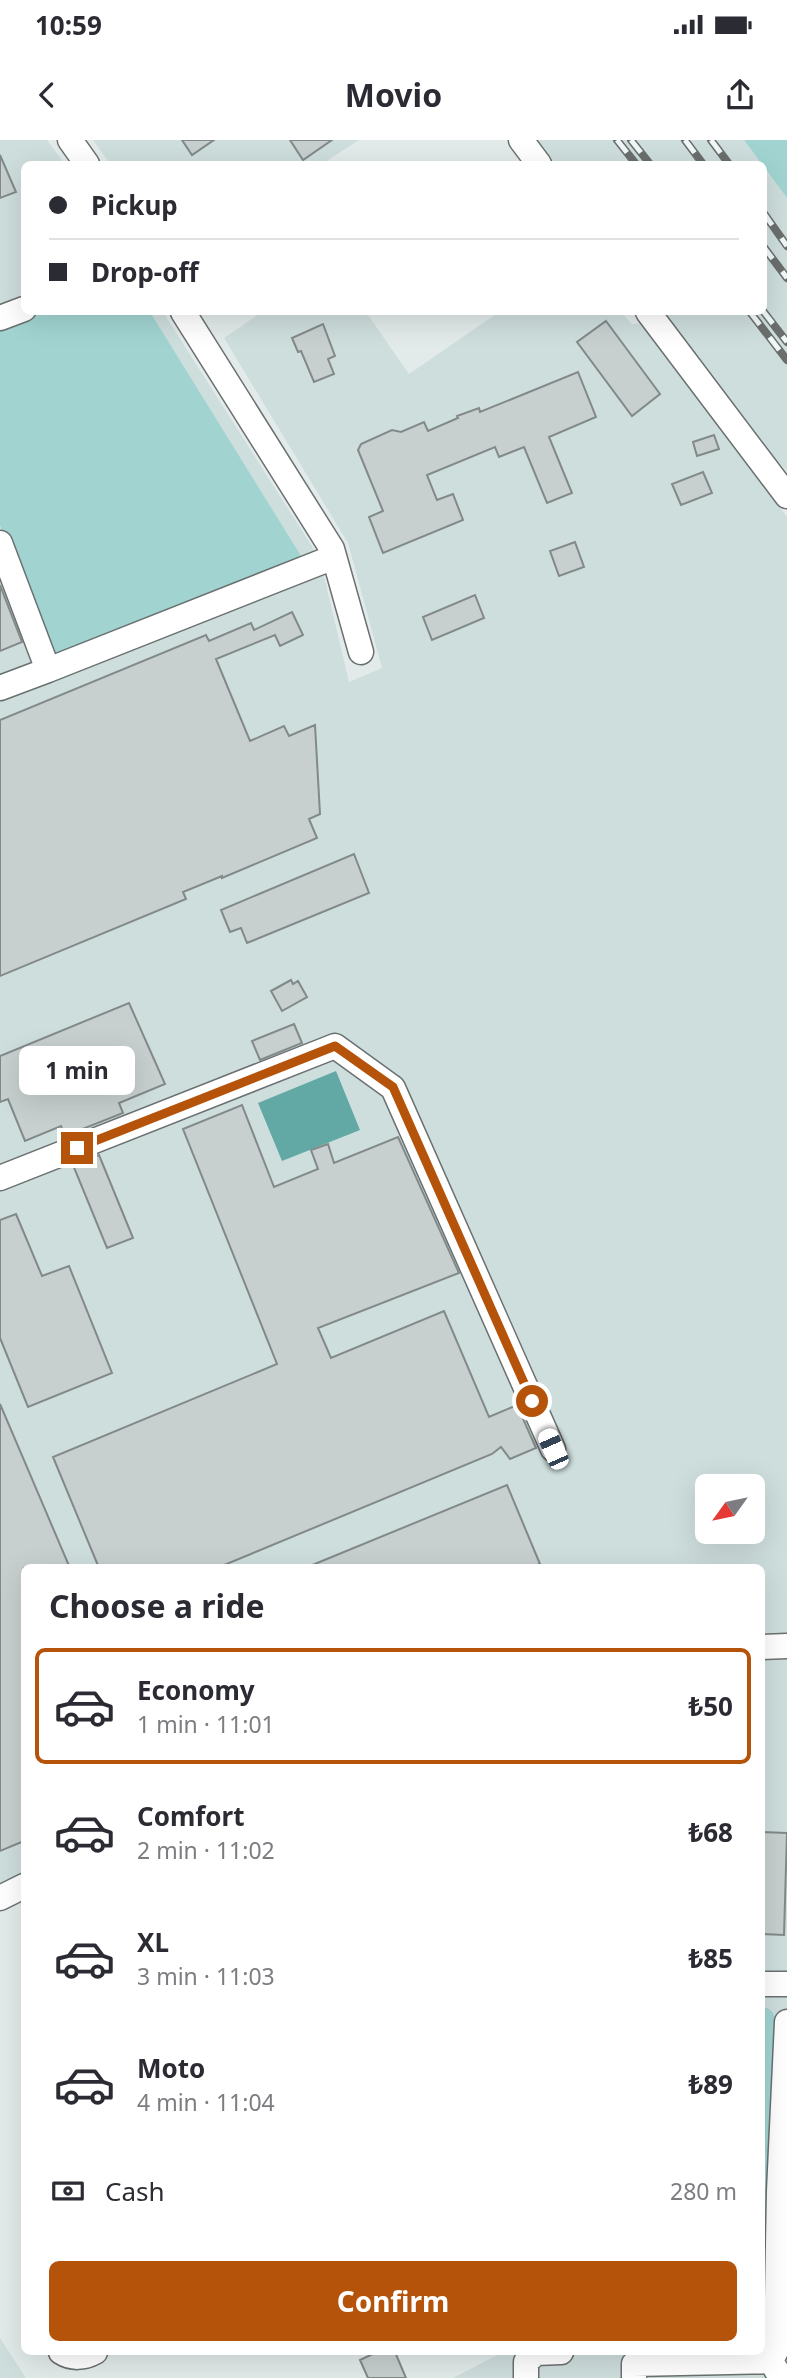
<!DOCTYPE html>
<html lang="en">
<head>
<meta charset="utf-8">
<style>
  :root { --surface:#fff; --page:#f2f2f3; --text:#2b2b33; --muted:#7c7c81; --line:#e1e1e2; --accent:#b45309 }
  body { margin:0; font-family:"Noto Sans",sans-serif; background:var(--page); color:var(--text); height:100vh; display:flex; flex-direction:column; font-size:26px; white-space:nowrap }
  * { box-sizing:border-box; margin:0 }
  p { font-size:23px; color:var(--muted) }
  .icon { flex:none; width:38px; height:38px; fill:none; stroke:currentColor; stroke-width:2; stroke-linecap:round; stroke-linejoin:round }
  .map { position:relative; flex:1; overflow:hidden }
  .panel { position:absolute; left:21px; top:1424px; width:744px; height:791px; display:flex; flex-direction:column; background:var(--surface); border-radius:10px; box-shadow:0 7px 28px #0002 }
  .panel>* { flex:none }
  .banner { position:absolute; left:21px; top:21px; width:746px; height:154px; border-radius:10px; box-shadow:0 7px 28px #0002; display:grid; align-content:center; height:154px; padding:0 28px; background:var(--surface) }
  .needle { width:46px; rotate:237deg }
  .fabs { position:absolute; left:695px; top:1334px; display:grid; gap:14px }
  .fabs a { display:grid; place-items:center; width:70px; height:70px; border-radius:10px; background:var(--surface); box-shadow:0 7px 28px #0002; font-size:35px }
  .end { position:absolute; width:32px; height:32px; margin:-16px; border:9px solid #b45309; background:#fff; box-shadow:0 0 0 4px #fff }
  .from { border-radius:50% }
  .bubble { position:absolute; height:49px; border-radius:10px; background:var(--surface); box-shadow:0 7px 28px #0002; font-size:23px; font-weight:700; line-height:49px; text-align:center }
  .car { position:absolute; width:21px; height:42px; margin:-21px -10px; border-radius:9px; box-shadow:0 0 5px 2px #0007; background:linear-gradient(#fff 24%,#345 0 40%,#fff 0 76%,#345 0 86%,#fff 0) }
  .banner b { display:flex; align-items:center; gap:24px; height:66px; font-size:26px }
  .banner b+b { border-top:2px solid var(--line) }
  .banner i { width:18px; height:18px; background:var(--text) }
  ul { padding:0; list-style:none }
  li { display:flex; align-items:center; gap:21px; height:116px; margin:0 14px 10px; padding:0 14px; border:4px solid transparent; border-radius:10px }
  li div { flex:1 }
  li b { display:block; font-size:26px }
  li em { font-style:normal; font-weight:700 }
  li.current { border-color:var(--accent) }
  li>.icon { width:63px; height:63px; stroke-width:1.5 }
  h2 { padding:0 28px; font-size:32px; line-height:84px }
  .pay { display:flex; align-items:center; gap:18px; height:77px; padding:0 28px; font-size:26px }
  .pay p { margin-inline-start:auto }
  .cta { display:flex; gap:14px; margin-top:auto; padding:14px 28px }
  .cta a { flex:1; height:80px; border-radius:10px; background:var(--accent); color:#fff; font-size:28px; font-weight:700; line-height:80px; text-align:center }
  .status { display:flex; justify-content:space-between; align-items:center; height:49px; padding:0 35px; background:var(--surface); direction:ltr }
  .status svg { height:19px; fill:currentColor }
  header { display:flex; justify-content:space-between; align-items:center; height:91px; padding:0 28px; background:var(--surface); font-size:32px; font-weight:700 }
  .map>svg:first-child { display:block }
  .built { fill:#cededd; fill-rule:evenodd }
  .green { fill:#a1d4d1 }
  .water { fill:#62a9a6 }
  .building { fill:#c7cfcf; stroke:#828a89; stroke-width:2 }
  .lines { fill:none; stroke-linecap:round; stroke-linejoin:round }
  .minor-casing { stroke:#6a7170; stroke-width:27 }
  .minor { stroke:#fff; stroke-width:24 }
  .rail-casing { stroke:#6a6f6e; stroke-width:8 }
  .rail { stroke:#f0f8f7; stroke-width:5; stroke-dasharray:16; stroke-linecap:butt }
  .route { stroke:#b45309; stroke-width:9 }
</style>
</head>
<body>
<div class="status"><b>10:59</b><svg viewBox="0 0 49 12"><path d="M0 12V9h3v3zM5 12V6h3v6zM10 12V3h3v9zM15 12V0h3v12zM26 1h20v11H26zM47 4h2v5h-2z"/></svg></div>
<header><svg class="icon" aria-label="back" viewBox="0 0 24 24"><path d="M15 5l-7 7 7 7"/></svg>Movio<svg class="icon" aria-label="share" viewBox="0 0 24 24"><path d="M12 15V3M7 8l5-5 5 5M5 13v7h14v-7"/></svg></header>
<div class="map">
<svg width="787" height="2238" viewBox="0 0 787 2238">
  <rect width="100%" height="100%" fill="#e2ebea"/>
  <path class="built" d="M 0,0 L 47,0 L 65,24 L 24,24 L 24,172 L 163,172 L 320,419 L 349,542 L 382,528 L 348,403 L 224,198 L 262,172 L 366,172 L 409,234 L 499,172 L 621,172 L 632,184 L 644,183 L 787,377 L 787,2238 L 453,2238 L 503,2212 L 761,2212 L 761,1428 L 24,1428 L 24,1751 L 0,1763 ZM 707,1346 L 752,1346 L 752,1391 L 707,1391 Z
    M 93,0 L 359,0 L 322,24 L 110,24 Z
    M 536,0 L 744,0 L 762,24 L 554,24 Z
    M 763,26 L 787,58 L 787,331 L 752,294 L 662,172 L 763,172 Z
    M 0,2198 L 26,2238 L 0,2238 Z"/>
  <path class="green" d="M 744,0 L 787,0 L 787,58 Z
    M 36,172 L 150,172 L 306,424 L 50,522 L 0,385 L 0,184 Z
    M 761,1867 C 770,1867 773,1872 776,1880 L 766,2206 L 761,2207 Z"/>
  <path class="water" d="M 336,931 L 360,990 L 282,1021 L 258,963 Z"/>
  <path class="building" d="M 182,0 L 214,0 L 192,15 Z
    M 290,0 L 332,0 L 303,20 Z
    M 0,15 L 16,52 L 0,58 Z
    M 606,181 L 660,254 L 632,276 L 577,202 Z
    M 323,184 L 335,216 L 328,219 L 334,234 L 314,242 L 301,211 L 298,212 L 292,198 Z
    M 578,232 L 596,277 L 549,297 L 572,353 L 547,363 L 524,307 L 499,317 L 495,307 L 427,335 L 437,360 L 453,354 L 463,380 L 383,413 L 369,377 L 383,371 L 358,310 L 361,304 L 392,290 L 401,292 L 424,282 L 428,291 L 458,278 L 457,276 L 479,268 L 480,272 Z
    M 714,295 L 719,309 L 697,316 L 693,302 Z
    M 703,332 L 712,353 L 681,365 L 672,344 Z
    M 575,402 L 584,427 L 559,436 L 550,411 Z
    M 0,445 L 22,502 L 0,511 Z
    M 475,455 L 484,478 L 432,500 L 423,477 Z
    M 292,472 L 303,495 L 280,506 L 275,495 L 216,519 L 250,601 L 284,586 L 289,596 L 315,585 L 320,674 L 309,679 L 317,698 L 222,738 L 222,736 L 183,752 L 186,759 L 0,836 L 0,580 L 206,495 L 209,501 L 251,483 L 254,490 Z
    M 354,714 L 369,753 L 247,803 L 241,788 L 230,792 L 221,770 Z
    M 291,840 L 293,844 L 298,841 L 307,857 L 282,871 L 271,851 Z
    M 129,863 L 165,944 L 119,963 L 123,973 L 65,996 L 61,986 L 25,1001 L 8,959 L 0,962 L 0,916 Z
    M 294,884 L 302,903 L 260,920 L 252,901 Z
    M 242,965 L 274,1047 L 318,1029 L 311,1010 L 328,1004 L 334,1023 L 398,997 L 459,1133 L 318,1188 L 331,1218 L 444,1171 L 489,1277 L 517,1265 L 536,1308 L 510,1319 L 501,1307 L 492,1314 L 217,1428 L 99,1428 L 53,1317 L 277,1224 L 183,989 Z
    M 99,1015 L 133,1098 L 107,1108 L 73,1025 Z
    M 16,1074 L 42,1136 L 69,1126 L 112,1233 L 28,1267 L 0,1198 L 0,1080 Z
    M 0,1264 L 70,1428 L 24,1428 L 24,1701 L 0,1711 Z
    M 507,1345 L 540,1424 L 530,1428 L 305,1428 Z
    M 761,1692 L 787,1693 L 784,1795 L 761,1794 Z
    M 377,2212 L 395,2212 L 406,2238 L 368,2238 L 360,2220 Z"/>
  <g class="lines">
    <defs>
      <path id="minor" d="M 70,0 L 87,24
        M 521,0 L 539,24
        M 183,172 L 332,409 L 361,512
        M 648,172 L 787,356
        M 0,178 L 24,169
        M 0,403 L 48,530 L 0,548
        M 48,530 L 334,417
        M 0,1038 L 335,906 L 393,948 L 553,1309
        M 761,1507 L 787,1506
        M 0,1758 L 24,1746
        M 761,1844 L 787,1844
        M 61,2212 C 72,2219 84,2218 95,2212
        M 526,2238 L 526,2222 L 536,2213 L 561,2212
        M 634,2238 L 634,2224 L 771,2221
        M 781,2238 L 771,2221 L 776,2211 L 779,2051 L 787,1882"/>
    </defs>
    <use href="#minor" class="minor-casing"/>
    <use href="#minor" class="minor"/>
    <defs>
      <path id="rail" d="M 617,0 L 636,24
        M 631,0 L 650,24
        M 685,0 L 703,24
        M 711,0 L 729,24
        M 763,72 L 787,106
        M 763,106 L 787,138
        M 763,171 L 787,202
        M 750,172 L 787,220"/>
    </defs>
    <use href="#rail" class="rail-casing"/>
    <use href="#rail" class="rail"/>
  </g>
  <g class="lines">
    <path class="route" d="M 77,1008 L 335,906 L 393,947 L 532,1261"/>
  </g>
</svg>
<div class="fabs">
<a><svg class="needle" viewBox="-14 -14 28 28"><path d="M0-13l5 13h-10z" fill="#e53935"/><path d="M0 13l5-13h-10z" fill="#7c7c81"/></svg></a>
</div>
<i class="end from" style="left:532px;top:1261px"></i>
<i class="end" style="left:77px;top:1008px"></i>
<div class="bubble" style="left:19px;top:906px;width:116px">1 min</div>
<i class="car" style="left:553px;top:1309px;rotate:336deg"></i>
<div class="banner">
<b><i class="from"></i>Pickup</b>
<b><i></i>Drop-off</b>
</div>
<section class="panel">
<h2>Choose a ride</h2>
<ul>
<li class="current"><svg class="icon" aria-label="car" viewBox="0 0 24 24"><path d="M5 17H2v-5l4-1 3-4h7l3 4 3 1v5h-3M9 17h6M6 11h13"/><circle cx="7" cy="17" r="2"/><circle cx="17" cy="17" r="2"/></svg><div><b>Economy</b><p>1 min · 11:01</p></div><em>₺50</em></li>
<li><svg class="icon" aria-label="car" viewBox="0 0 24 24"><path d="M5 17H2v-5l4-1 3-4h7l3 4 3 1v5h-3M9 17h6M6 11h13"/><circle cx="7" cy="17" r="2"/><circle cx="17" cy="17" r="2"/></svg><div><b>Comfort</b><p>2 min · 11:02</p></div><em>₺68</em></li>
<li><svg class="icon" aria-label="car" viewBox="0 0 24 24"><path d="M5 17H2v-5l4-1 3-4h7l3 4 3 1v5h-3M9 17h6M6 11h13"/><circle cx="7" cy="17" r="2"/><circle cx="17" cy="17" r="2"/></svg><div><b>XL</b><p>3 min · 11:03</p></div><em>₺85</em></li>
<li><svg class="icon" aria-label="car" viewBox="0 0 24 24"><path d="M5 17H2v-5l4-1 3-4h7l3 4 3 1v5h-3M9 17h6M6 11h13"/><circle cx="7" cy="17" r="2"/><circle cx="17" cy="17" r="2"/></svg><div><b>Moto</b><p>4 min · 11:04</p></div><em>₺89</em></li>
</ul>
<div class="pay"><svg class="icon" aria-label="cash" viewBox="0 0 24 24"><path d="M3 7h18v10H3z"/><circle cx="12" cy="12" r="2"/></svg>Cash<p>280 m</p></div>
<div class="cta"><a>Confirm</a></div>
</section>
</div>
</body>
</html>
